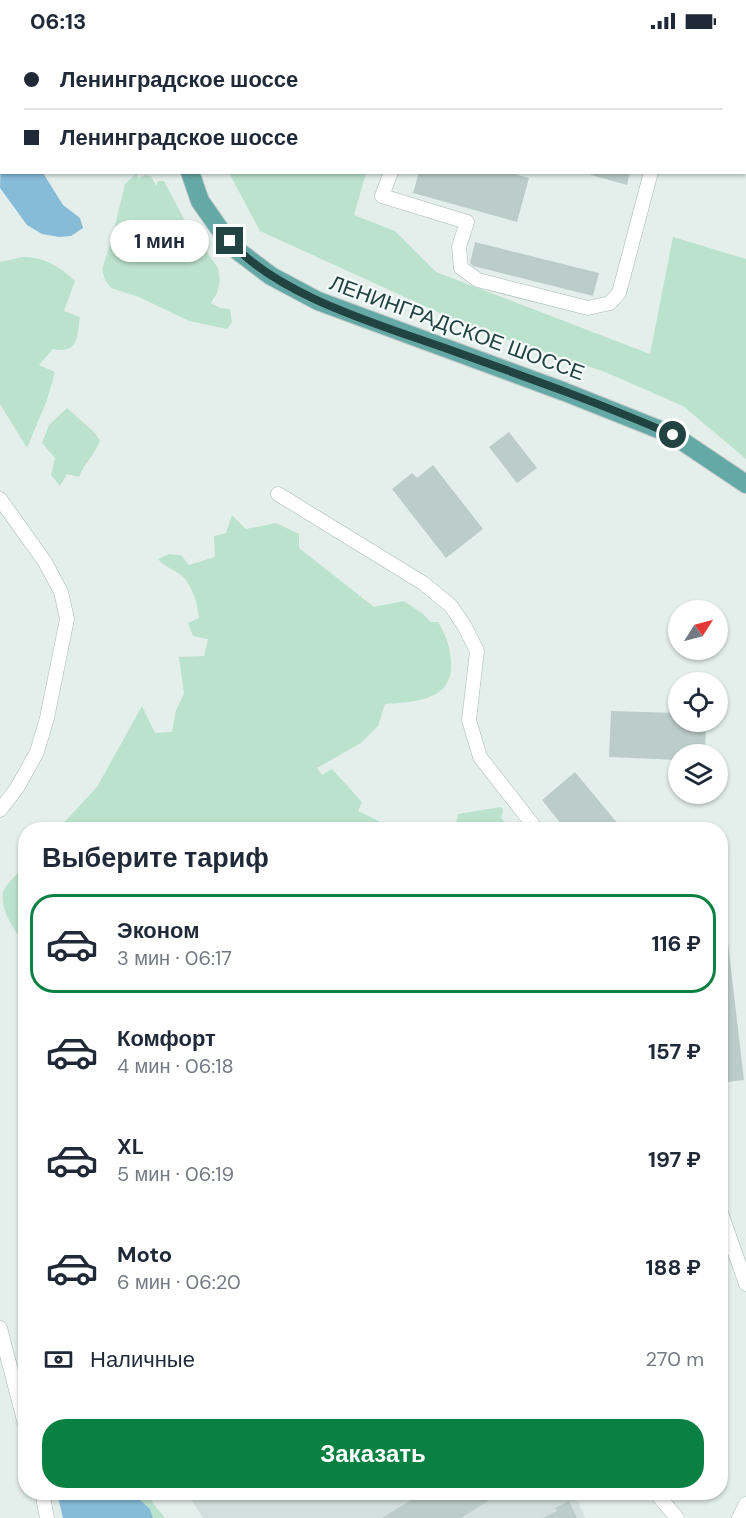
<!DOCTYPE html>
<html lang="ru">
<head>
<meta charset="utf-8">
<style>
  :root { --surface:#fff; --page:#f6f6f7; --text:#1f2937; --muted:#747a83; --line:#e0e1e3; --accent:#0b8043 }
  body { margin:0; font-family:"DM Sans",sans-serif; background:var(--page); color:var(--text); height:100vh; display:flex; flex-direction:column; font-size:22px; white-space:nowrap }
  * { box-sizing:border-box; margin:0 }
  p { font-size:20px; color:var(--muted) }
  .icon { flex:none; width:33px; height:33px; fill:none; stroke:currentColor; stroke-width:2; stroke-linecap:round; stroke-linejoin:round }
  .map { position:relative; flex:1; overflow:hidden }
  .sheet { position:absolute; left:18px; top:780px; width:710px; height:678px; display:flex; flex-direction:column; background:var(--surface); border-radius:24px; box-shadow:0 2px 4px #0004 }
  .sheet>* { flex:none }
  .guide { position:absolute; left:0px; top:0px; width:747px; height:132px; box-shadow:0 2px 4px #0004; display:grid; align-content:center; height:132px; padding:0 24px; background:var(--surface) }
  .needle { width:39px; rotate:54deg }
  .fabs { position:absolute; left:668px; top:558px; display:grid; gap:12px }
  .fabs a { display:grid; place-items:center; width:60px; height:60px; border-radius:50%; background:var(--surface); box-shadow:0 2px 4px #0004; font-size:30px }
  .end { position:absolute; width:27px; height:27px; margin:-14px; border:8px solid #214341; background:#fff; box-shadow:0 0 0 3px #fff }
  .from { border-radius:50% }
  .bubble { position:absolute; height:42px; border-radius:21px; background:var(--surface); box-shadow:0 2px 4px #0004; font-size:20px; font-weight:700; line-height:42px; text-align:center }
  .guide b { display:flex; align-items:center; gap:21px; height:57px; font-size:22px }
  .guide b+b { border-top:2px solid var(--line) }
  .guide i { width:15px; height:15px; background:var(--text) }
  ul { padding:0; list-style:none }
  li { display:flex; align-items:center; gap:18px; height:99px; margin:0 12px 9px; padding:0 12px; border:3px solid transparent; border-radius:24px }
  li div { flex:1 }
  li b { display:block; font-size:22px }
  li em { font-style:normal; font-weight:700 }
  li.current { border-color:var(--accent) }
  li>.icon { width:54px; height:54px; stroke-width:1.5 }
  h2 { padding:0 24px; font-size:27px; line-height:72px }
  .pay { display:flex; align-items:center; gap:15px; height:66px; padding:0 24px; font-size:22px }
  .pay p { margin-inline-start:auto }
  .button { display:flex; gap:12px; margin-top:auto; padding:12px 24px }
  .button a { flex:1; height:69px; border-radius:24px; background:var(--accent); color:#fff; font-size:24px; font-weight:700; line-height:69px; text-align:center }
  .status { display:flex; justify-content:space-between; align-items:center; height:42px; padding:0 30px; background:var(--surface); direction:ltr }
  .status svg { height:16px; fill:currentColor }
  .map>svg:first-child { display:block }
  .built { fill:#d2dfdd }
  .green { fill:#bbe2cd }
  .water { fill:#87bcd9 }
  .building { fill:#bccdc9 }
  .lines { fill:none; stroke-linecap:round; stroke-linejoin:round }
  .minor-casing { stroke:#a6b8b5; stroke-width:15 }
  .major-casing { stroke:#c1caca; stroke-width:20 }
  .minor { stroke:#fff; stroke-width:14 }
  .major { stroke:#64a9a5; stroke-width:18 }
  .route { stroke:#214341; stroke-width:8 }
  .labels { text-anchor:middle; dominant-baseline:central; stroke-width:4.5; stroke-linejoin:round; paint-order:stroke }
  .street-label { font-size:21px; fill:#214341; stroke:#f5fbf9 }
</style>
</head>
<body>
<div class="status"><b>06:13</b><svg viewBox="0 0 49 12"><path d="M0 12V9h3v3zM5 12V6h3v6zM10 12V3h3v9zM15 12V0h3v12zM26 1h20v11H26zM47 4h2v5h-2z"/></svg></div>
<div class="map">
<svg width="746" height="1476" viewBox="0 0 746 1476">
  <rect width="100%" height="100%" fill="#e4efec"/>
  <path class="built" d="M 187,1451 L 584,1451 L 576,1455 L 585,1476 L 203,1476 Z"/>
  <path class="green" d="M 231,0 L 405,0 L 231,1 Z
    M 137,131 L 138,137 L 145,133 L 151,134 L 156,144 L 158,139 L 164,139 L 184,177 L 218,226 L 220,239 L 217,251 L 211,261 L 220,266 L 230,267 L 232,280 L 227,287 L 189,279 L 139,255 L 111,246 L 105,238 L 102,228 L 112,196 L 125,142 Z
    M 229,131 L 366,131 L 354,173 L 395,189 L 436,230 L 650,312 L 673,195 L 746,217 L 746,417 L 683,364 L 605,330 L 477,288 L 260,189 Z
    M 23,215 C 45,215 60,225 75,239 L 64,269 L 80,275 C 77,295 79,312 53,307 L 39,323 L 55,330 L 47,358 L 27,406 L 0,362 L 0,220 Z
    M 67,366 L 94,390 L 100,399 C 95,413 84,421 79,435 L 67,432 L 60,444 L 51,433 L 55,416 L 42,401 L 49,383 Z
    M 232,473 L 246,487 L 276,481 L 299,492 L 299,506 L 374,565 L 404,559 L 423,572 L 431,580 L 438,580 C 446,593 450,604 451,620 C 454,659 414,660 385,662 L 378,684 L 361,701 L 317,726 L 322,733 L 332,727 L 362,760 L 358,769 L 379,779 L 380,787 L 58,787 L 97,745 L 142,664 L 155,691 L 172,690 L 176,668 L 184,652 L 179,615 L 204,614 L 208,597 L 193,594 L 188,581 L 199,576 C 198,563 192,542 181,533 C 173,527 165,525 158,517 L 169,512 L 181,513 L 189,523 L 215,515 L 214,494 L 226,491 Z
    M 501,765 L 503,768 L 501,776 L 511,787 L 455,787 L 458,772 Z
    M 25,823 L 25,901 C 14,889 0,868 3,850 C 7,840 19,831 25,823 Z
    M 132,1451 L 145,1451 L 165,1476 L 153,1476 L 150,1467 Z"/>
  <path class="water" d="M 1,114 L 2,130 L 43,131 L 63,163 L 80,176 L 83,186 L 71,194 L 59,195 L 42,192 L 27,183 L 0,146 Z
    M 57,1451 L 132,1451 L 150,1467 L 153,1476 L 63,1476 Z"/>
  <path class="building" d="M 419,130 L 507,130 L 529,136 L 517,180 L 413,151 Z
    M 591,130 L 630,130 L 627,143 L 591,133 Z
    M 475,200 L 599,231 L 593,254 L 473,224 L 470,221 Z
    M 509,390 L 537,426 L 517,441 L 489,405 Z
    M 433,423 L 483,487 L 446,516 L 392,447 L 412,431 L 417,436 Z
    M 611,669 L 678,671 L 678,680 L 706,680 L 705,712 L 678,712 L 678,718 L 609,715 Z
    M 575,730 L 623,788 L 566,788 L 542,758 Z
    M 720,884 L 726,884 L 744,1038 L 720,1041 Z
    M 414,1450 L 502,1450 L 461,1476 L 382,1476 L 416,1455 Z
    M 569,1459 L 577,1476 L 543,1476 L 557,1469 L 555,1466 Z"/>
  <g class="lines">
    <defs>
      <path id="minor" d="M 439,2 L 440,0
        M 391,130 L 382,154 L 467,180 L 459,205 L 461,226 L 478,238 L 588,266 L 610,261 L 619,251 L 651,130
        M 278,452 L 423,541 L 451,564 L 465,585 L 477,609 L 469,678 L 480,715 L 537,788
        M 0,457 L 45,520 L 61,550 L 67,577 L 47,676 L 37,710 L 17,746 L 0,768
        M 720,1168 L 746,1242
        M 0,1286 L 26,1386
        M 42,1450 L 47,1476
        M 655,1450 L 677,1476
        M 739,1476 L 746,1462"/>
      <path id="major" d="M 199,2 L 199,0
        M 190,130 L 200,159 L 221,189 L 238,209 L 271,234 L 318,259 L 565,350 L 673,393 L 746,442"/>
    </defs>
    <use href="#minor" class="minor-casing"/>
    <use href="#major" class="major-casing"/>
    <use href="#minor" class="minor"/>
    <use href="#major" class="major"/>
  </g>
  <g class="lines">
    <path class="route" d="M 230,199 C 278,255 387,285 456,310 C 529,336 602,362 673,393"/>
  </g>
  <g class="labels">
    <g class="street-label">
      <text transform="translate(457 286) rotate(20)">ЛЕНИНГРАДСКОЕ ШОССЕ</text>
    </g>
  </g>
</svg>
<div class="fabs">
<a><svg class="needle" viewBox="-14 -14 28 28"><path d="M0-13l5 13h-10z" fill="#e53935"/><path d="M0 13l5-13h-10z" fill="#747a83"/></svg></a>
<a><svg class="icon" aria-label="locate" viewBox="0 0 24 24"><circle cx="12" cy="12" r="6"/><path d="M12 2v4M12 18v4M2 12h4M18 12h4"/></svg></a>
<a><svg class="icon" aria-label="layers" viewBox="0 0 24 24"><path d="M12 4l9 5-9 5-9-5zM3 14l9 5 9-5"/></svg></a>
</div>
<i class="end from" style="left:673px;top:393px"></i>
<i class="end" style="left:230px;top:199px"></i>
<div class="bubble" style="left:110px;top:178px;width:99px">1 мин</div>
<div class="guide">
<b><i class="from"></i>Ленинградское шоссе</b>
<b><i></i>Ленинградское шоссе</b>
</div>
<section class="sheet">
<h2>Выберите тариф</h2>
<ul>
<li class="current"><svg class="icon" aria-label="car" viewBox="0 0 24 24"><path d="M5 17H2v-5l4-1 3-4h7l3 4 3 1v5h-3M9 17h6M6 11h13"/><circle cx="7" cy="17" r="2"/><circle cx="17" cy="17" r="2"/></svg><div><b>Эконом</b><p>3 мин · 06:17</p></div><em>116 ₽</em></li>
<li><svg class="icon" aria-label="car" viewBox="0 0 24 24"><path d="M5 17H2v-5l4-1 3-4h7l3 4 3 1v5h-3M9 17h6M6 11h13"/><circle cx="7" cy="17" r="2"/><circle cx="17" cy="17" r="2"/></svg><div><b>Комфорт</b><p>4 мин · 06:18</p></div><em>157 ₽</em></li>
<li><svg class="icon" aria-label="car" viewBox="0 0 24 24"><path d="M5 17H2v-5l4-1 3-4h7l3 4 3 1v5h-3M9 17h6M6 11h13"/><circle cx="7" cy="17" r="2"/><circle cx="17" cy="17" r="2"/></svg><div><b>XL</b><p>5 мин · 06:19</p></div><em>197 ₽</em></li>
<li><svg class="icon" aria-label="car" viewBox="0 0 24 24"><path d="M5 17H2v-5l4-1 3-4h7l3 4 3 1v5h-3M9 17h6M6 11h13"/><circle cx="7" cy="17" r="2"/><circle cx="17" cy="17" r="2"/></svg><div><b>Moto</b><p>6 мин · 06:20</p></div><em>188 ₽</em></li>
</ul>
<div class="pay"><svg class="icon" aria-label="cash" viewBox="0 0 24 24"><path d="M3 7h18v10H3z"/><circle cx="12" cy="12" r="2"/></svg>Наличные<p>270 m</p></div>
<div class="button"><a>Заказать</a></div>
</section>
</div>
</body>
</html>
